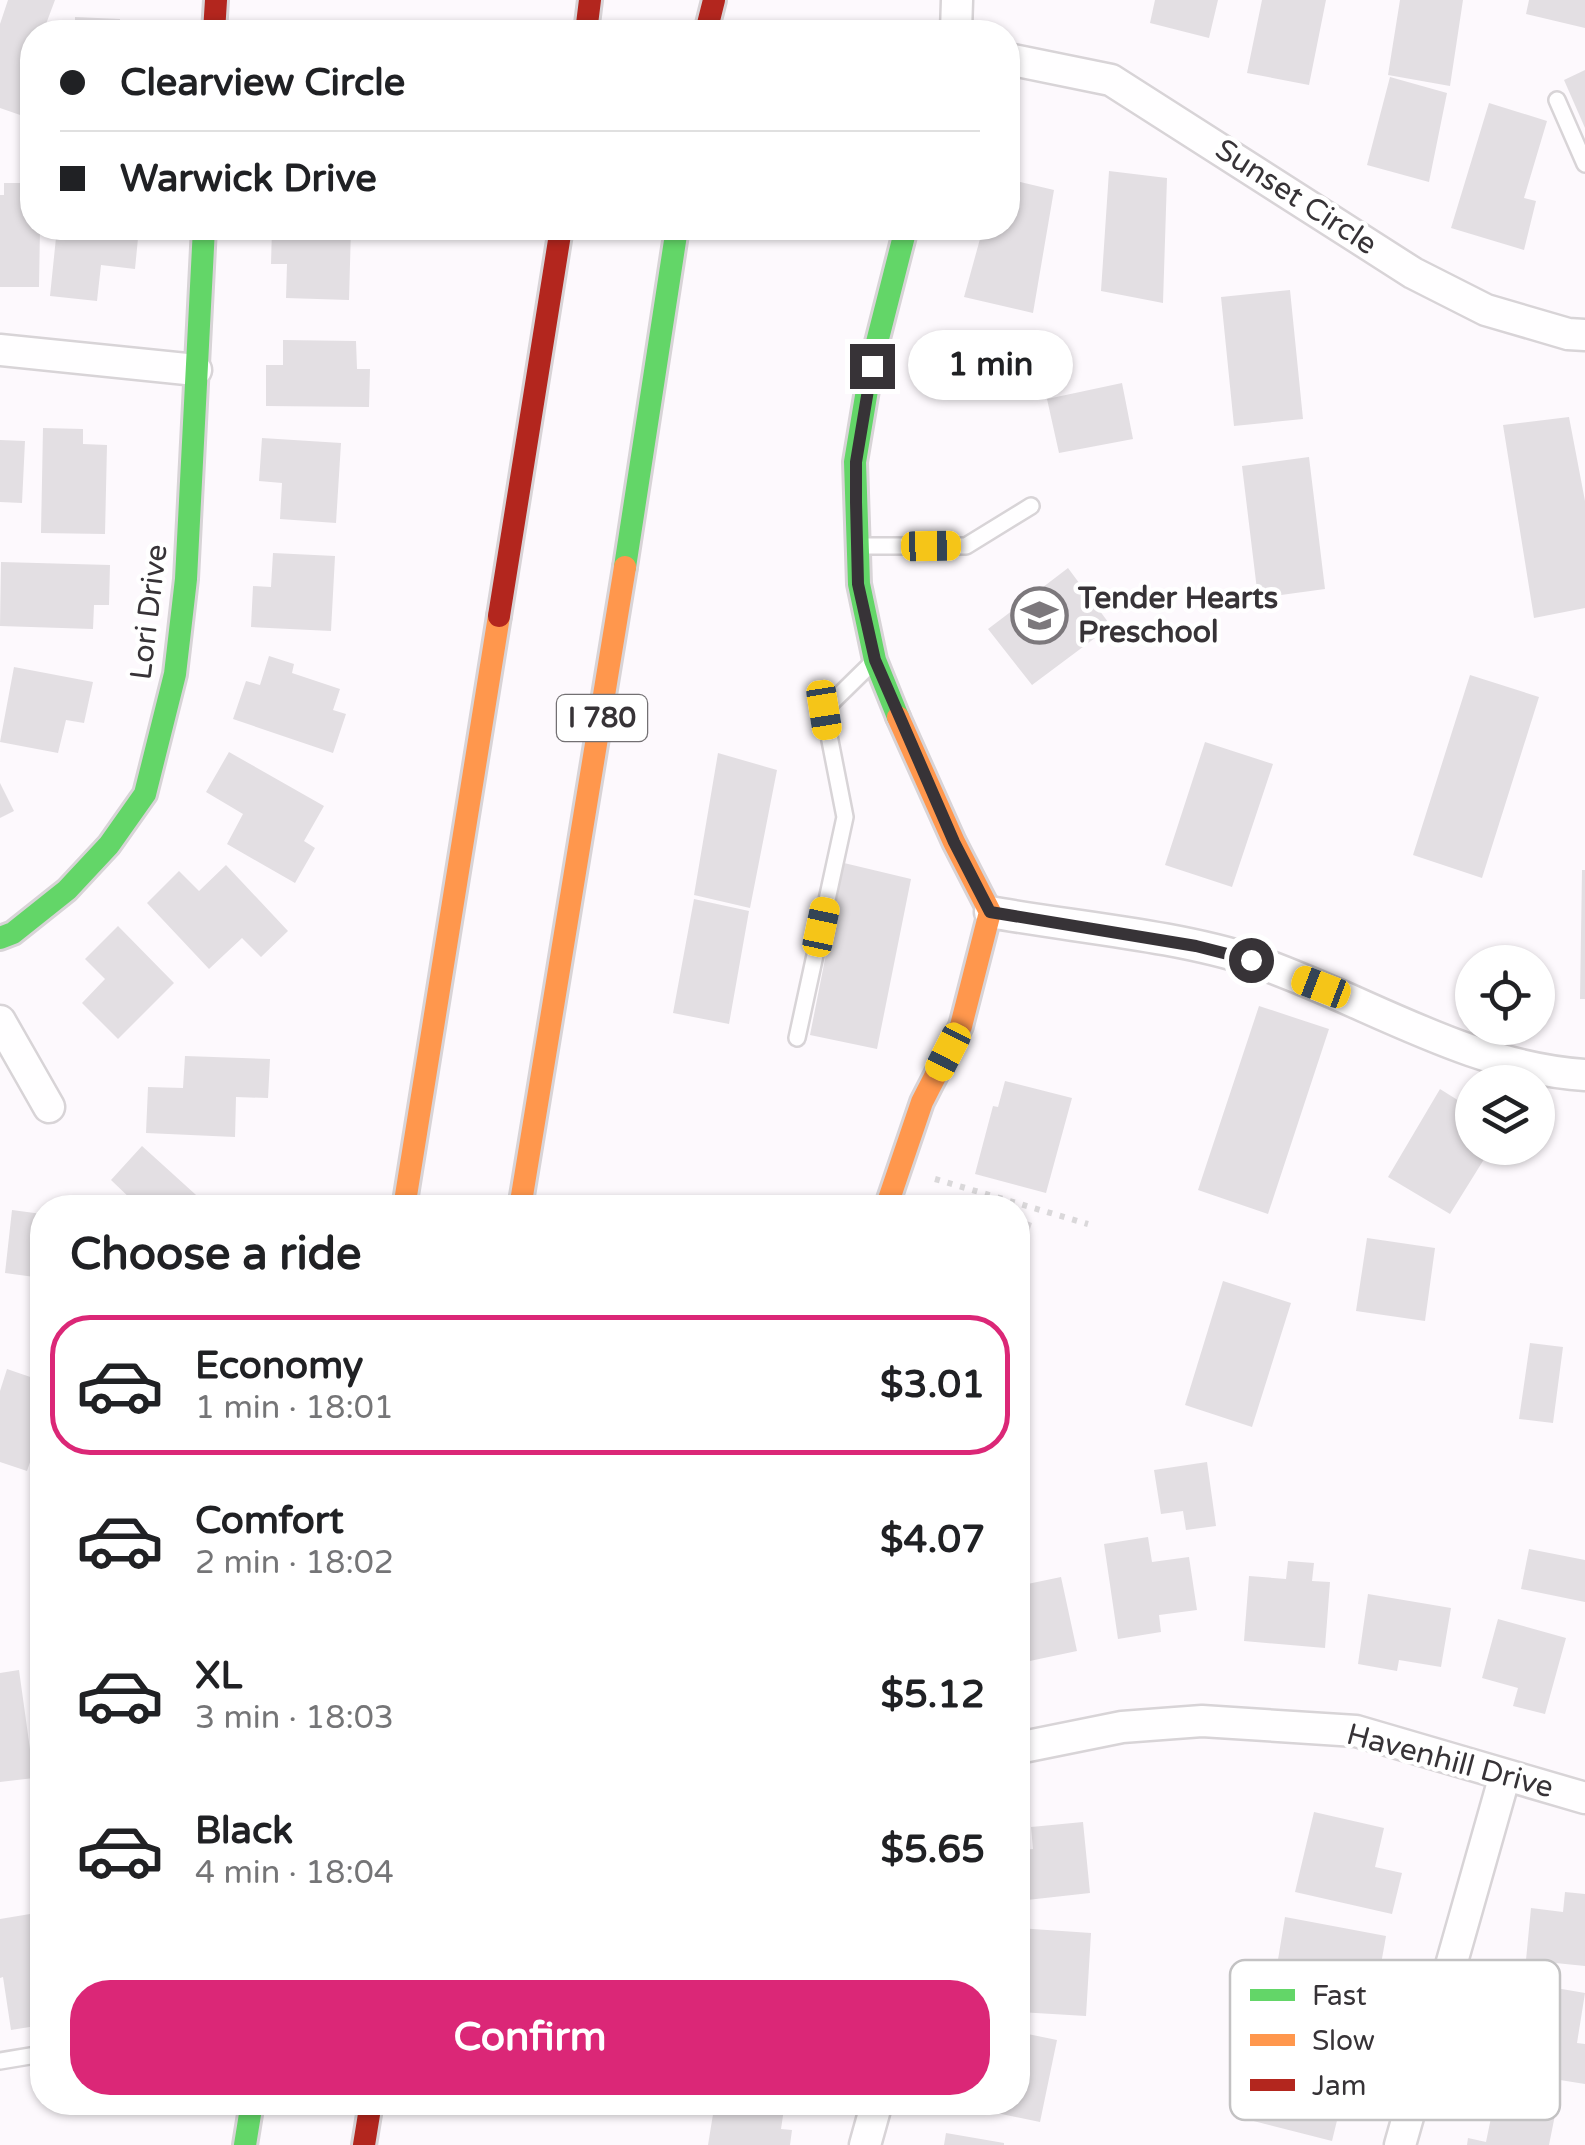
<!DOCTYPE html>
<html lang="en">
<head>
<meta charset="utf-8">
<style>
  :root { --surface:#fff; --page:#f6f6f6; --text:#202124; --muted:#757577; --line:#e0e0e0; --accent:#db2777 }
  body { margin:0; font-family:"Varela Round",sans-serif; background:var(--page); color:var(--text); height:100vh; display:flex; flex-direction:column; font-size:38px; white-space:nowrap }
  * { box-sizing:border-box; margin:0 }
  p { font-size:32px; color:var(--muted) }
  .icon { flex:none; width:55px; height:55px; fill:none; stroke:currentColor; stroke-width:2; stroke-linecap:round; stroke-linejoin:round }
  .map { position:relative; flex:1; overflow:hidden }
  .side { position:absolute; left:30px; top:1195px; width:1000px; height:920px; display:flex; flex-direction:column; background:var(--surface); border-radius:40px; box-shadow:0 2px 8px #0004 }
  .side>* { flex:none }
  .guide { position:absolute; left:20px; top:20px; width:1000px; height:220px; border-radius:40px; box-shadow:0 2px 8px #0004; display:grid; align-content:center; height:220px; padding:0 40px; background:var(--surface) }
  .tools { position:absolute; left:1455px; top:945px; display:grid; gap:20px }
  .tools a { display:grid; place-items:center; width:100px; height:100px; border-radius:50%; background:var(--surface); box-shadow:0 2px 8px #0004; font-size:50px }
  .end { position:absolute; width:45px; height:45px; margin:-22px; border:12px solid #373337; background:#fff; box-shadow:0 0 0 5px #fff }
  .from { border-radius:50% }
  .bubble { position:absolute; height:70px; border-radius:35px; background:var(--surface); box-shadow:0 2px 8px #0004; font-size:32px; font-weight:800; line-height:70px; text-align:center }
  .car { position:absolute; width:30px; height:60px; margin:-30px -15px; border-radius:12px; box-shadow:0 0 8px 2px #0007; background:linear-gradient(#f5c518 24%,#345 0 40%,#f5c518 0 76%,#345 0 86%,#f5c518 0) }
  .guide b { display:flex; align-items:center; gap:35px; height:95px; font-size:38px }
  .guide b+b { border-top:2px solid var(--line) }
  .guide i { width:25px; height:25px; background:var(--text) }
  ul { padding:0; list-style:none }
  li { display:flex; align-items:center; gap:30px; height:140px; margin:0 20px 15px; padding:0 20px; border:5px solid transparent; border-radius:40px }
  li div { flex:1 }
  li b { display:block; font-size:38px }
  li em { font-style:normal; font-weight:800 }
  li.selected { border-color:var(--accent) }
  li>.icon { width:90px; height:90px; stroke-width:1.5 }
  h2 { padding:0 40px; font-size:45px; line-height:120px }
  .button { display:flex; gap:20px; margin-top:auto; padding:20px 40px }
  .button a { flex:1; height:115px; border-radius:40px; background:var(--accent); color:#fff; font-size:40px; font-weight:800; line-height:115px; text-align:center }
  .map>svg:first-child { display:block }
  .building { fill:#e3dfe3 }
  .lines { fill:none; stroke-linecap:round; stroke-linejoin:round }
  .lane-casing { stroke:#d8d4d7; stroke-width:20 }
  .street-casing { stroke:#d8d4d7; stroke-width:35 }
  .fast-casing { stroke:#d8d4d7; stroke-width:28 }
  .slow-casing { stroke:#d8d4d7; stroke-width:28 }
  .jam-casing { stroke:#d8d4d7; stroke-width:28 }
  .path { stroke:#dad8da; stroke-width:6; stroke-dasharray:5 8; stroke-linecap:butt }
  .lane { stroke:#fffeff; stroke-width:15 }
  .street { stroke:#fffeff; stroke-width:30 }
  .fast { stroke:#63d668; stroke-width:22 }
  .slow { stroke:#ff974d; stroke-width:22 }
  .jam { stroke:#b3261e; stroke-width:22 }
  .route { stroke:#373337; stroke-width:12 }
  .labels { text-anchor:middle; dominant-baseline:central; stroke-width:9; stroke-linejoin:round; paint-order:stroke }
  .shield { fill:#fff; stroke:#737073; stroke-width:2.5 }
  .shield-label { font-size:28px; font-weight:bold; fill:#373337 }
  .street-label { font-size:30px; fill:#373337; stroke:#fff }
  .poi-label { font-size:30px; font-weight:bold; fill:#373337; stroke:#fff; text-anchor:start }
  .key { fill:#fff; stroke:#c3c2c3; stroke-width:2.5 }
  .key-label { font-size:28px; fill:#373337 }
</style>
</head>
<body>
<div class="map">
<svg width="1585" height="2145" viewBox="0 0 1585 2145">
  <rect width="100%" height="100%" fill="#fdf9fd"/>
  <path class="building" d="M 8,0 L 55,0 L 43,32 L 32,32 L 32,62 L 26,82 L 32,85 L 32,89 L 23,116 L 0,108 L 0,24 Z
    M 1155,0 L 1218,0 L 1209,38 L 1150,23 Z
    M 1262,0 L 1326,0 L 1309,85 L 1247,73 Z
    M 1400,0 L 1463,0 L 1450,86 L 1388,75 Z
    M 1529,0 L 1585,0 L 1585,28 L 1526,14 Z
    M 75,17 L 120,19 L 120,32 L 75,32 Z
    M 286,25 L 373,29 L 373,32 L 286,32 Z
    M 1585,70 L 1585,128 L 1564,80 Z
    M 1390,77 L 1447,93 L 1429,182 L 1367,165 Z
    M 1489,103 L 1547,121 L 1524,198 L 1536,201 L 1524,250 L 1451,228 Z
    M 1109,171 L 1167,178 L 1163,303 L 1101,291 Z
    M 1008,179 L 1054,190 L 1033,313 L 964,297 L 983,228 L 1008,228 Z
    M 4,183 L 32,183 L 32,228 L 40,228 L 39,287 L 0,287 L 0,195 L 4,195 Z
    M 57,228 L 139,228 L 135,269 L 101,265 L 97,301 L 50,296 Z
    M 272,228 L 351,228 L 349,300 L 286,298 L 287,264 L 271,264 Z
    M 1290,290 L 1303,419 L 1234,426 L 1221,297 Z
    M 283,340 L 356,341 L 357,369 L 370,369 L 369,407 L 266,406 L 266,365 L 283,365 Z
    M 1122,383 L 1133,439 L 1059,453 L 1047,399 Z
    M 1569,417 L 1585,501 L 1585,608 L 1534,618 L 1503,425 Z
    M 43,428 L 83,429 L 83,444 L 107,445 L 105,534 L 41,533 Z
    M 262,438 L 341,443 L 336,523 L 280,519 L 282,483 L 259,481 Z
    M 0,440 L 25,441 L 22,503 L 0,502 Z
    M 1309,457 L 1325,589 L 1258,598 L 1242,466 Z
    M 273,553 L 335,556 L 331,631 L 251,627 L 253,586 L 271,587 Z
    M 1,562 L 110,565 L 109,605 L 94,605 L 93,629 L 0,626 Z
    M 1068,568 L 1111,626 L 1032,685 L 988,629 Z
    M 269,656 L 294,664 L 292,673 L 340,689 L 333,710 L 346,714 L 333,753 L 233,719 L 246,681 L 260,685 Z
    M 14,667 L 93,682 L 84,723 L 66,720 L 58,753 L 0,742 Z
    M 1470,675 L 1539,697 L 1482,878 L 1413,855 Z
    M 1205,742 L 1273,764 L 1232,887 L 1165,865 Z
    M 229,752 L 324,806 L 304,841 L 315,848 L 295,883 L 227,844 L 243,814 L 206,792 Z
    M 718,753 L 777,770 L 750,908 L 694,895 Z
    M 0,783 L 14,811 L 0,818 Z
    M 844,863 L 911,879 L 877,1049 L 810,1035 Z
    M 226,865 L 288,931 L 261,957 L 242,938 L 209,969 L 147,903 L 179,871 L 199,891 Z
    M 1582,870 L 1585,870 L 1585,999 L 1580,999 Z
    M 694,899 L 749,911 L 729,1024 L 673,1013 Z
    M 118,926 L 174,983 L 118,1039 L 82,1003 L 105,979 L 85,959 Z
    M 1259,1006 L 1329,1029 L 1268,1214 L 1198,1190 Z
    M 185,1056 L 270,1059 L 268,1098 L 236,1097 L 235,1137 L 146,1133 L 148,1087 L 183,1088 Z
    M 1005,1081 L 1072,1098 L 1046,1193 L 975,1174 L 993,1106 L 998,1107 Z
    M 1440,1089 L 1472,1109 L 1472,1148 L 1491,1148 L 1450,1214 L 1388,1177 Z
    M 142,1146 L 206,1204 L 203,1208 L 129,1208 L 134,1202 L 111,1180 Z
    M 965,1200 L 986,1207 L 986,1208 L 963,1208 Z
    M 12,1210 L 42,1214 L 42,1278 L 5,1273 Z
    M 1018,1218 L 1032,1223 L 1018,1264 Z
    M 1367,1238 L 1435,1248 L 1425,1321 L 1356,1311 Z
    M 1223,1281 L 1291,1303 L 1252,1427 L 1185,1405 Z
    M 1530,1343 L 1563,1347 L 1553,1423 L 1519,1419 Z
    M 7,1369 L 42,1381 L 42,1427 L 27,1471 L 0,1462 L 0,1391 Z
    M 1207,1462 L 1216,1526 L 1186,1530 L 1183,1511 L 1161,1514 L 1154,1470 Z
    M 1148,1537 L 1152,1562 L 1189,1557 L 1197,1610 L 1159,1615 L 1161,1632 L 1118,1639 L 1104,1544 Z
    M 1529,1549 L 1585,1560 L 1585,1602 L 1521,1589 Z
    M 1288,1561 L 1314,1563 L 1312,1581 L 1330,1582 L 1325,1648 L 1244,1641 L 1249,1576 L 1286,1579 Z
    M 1061,1577 L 1077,1651 L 1025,1662 L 1020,1639 L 1018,1640 L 1018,1586 Z
    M 1368,1594 L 1451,1608 L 1441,1667 L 1399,1660 L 1397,1671 L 1358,1664 Z
    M 1498,1619 L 1566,1638 L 1545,1714 L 1513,1706 L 1518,1688 L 1482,1678 Z
    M 19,1670 L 34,1778 L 0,1782 L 0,1673 Z
    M 1314,1812 L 1384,1828 L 1375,1867 L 1402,1873 L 1392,1914 L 1295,1892 Z
    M 1083,1822 L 1090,1893 L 1018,1901 L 1018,1850 L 1033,1849 L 1031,1827 Z
    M 1565,1892 L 1585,1894 L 1585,1966 L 1526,1960 L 1531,1908 L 1563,1912 Z
    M 42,1912 L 42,2025 L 11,2030 L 3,1977 L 0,1978 L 0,1919 Z
    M 1285,1917 L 1386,1936 L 1378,1981 L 1346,1975 L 1340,2008 L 1272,1996 Z
    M 1018,1928 L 1091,1933 L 1086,2016 L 1019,2012 L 1022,1970 L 1018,1970 Z
    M 1516,1981 L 1585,1993 L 1577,2043 L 1585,2044 L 1585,2084 L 1492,2069 L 1498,2032 L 1508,2033 Z
    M 1018,2032 L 1057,2040 L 1040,2122 L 954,2104 L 1018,2102 Z
    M 1254,2037 L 1323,2056 L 1314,2093 L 1342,2100 L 1332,2141 L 1234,2116 Z
    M 1512,2096 L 1557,2105 L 1549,2145 L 1467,2145 L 1468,2138 L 1486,2142 L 1492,2113 L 1508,2116 Z
    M 715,2102 L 785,2102 L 781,2129 L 792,2130 L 790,2145 L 708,2145 Z
    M 946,2133 L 1004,2143 L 1004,2145 L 944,2145 Z"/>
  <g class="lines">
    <defs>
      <path id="lane" d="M 1557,100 L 1585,164
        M 862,546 L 966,546 L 1031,506
        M 797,1038 L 845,817 L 824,710 L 872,663
        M 0,2061 L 42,2054"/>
      <path id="street" d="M 956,32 L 957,0
        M 1008,59 L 1111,80 L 1413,273 L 1486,310 L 1568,334 L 1585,335
        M 0,350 L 196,370
        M 990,912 C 1073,927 1175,935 1254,961 C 1365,999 1465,1067 1585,1075
        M 0,1021 L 49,1107
        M 1018,1748 L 1122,1727 L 1202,1721 L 1356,1731 L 1585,1798
        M 865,2145 L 877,2102
        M 1400,2145 L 1505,1775"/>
      <path id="fast" d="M 625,567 L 677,228
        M 898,717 L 875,660 L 859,584 L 855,462 L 871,366 L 906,228
        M 0,938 L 13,933 L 67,890 L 109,845 L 145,794 L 175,674 L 186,579 L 204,228
        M 245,2145 L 252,2102"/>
      <path id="slow" d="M 404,1208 L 499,616
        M 520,1208 L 625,567
        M 886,1208 L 922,1102 L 961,1026 L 990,912 L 954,842 L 898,717"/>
      <path id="jam" d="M 214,32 L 216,0
        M 586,32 L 590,0
        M 706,32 L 714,0
        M 499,616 L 561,228
        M 364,2145 L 371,2102"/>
    </defs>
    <use href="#lane" class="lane-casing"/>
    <use href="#street" class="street-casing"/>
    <use href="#fast" class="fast-casing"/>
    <use href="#slow" class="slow-casing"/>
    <use href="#jam" class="jam-casing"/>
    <path class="path" d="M 935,1179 L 1088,1224"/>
    <use href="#lane" class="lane"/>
    <use href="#street" class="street"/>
    <use href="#fast" class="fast"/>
    <use href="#slow" class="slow"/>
    <use href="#jam" class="jam"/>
  </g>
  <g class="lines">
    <path class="route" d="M 872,366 L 856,462 L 856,502 L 858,584 L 875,660 L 954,842 L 990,912 L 1196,946 L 1251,960"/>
  </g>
  <defs>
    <symbol id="school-ring" viewBox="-11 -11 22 22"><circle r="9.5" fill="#fff" stroke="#7c787c" stroke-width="1.5"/><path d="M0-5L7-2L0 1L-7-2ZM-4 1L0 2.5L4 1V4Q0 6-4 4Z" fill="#7c787c"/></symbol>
  </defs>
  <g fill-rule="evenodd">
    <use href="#school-ring" x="1008" y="584" width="63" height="63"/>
  </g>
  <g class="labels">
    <rect class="shield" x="557" y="695" width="90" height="46" rx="8"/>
    <g class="shield-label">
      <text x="602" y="718">I 780</text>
    </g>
    <g class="street-label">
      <text transform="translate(1296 197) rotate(33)">Sunset Circle</text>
      <text transform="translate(149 612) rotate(-83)">Lori Drive</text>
      <text transform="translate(1450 1761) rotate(15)">Havenhill Drive</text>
    </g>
    <g class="poi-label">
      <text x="1078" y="598">Tender Hearts<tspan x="1078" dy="34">Preschool</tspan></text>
    </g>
  </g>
  <rect x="1230" y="1960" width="330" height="160" rx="15" class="key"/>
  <rect x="1250" y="1989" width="45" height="12" fill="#63d668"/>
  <rect x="1250" y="2034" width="45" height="12" fill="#ff974d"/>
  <rect x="1250" y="2079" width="45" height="12" fill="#b3261e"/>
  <g class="key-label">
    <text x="1312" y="2005">Fast</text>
    <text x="1312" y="2050">Slow</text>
    <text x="1312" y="2095">Jam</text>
  </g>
</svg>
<div class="tools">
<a><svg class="icon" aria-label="locate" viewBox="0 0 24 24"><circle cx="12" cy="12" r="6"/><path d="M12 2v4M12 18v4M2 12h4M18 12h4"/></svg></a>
<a><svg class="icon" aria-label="layers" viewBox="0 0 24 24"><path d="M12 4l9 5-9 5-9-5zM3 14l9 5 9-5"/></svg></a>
</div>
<i class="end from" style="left:1251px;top:960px"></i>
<i class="end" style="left:872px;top:366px"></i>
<div class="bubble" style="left:908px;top:330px;width:165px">1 min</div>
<i class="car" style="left:931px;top:546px;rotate:89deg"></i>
<i class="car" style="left:824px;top:710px;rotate:171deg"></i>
<i class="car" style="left:821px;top:927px;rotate:12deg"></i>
<i class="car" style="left:1321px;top:987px;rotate:291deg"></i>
<i class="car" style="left:948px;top:1052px;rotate:207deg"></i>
<div class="guide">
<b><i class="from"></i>Clearview Circle</b>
<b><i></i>Warwick Drive</b>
</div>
<section class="side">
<h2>Choose a ride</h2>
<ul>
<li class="selected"><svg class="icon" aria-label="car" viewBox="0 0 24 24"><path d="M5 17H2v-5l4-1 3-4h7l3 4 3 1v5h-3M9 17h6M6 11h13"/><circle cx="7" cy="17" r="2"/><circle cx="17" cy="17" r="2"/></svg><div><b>Economy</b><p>1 min · 18:01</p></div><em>$3.01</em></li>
<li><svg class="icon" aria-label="car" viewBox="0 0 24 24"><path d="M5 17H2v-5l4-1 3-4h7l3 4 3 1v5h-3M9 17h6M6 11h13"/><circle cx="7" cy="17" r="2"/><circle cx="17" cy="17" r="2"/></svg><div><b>Comfort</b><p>2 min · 18:02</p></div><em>$4.07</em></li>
<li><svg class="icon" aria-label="car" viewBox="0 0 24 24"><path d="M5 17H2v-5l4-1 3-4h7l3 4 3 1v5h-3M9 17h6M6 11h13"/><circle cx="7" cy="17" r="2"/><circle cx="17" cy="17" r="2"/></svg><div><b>XL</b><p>3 min · 18:03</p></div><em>$5.12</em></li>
<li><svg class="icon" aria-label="car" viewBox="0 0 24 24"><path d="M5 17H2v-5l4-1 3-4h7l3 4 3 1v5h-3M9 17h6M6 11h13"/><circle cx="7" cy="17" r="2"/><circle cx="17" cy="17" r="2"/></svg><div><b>Black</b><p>4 min · 18:04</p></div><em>$5.65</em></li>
</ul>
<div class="button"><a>Confirm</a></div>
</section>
</div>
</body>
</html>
